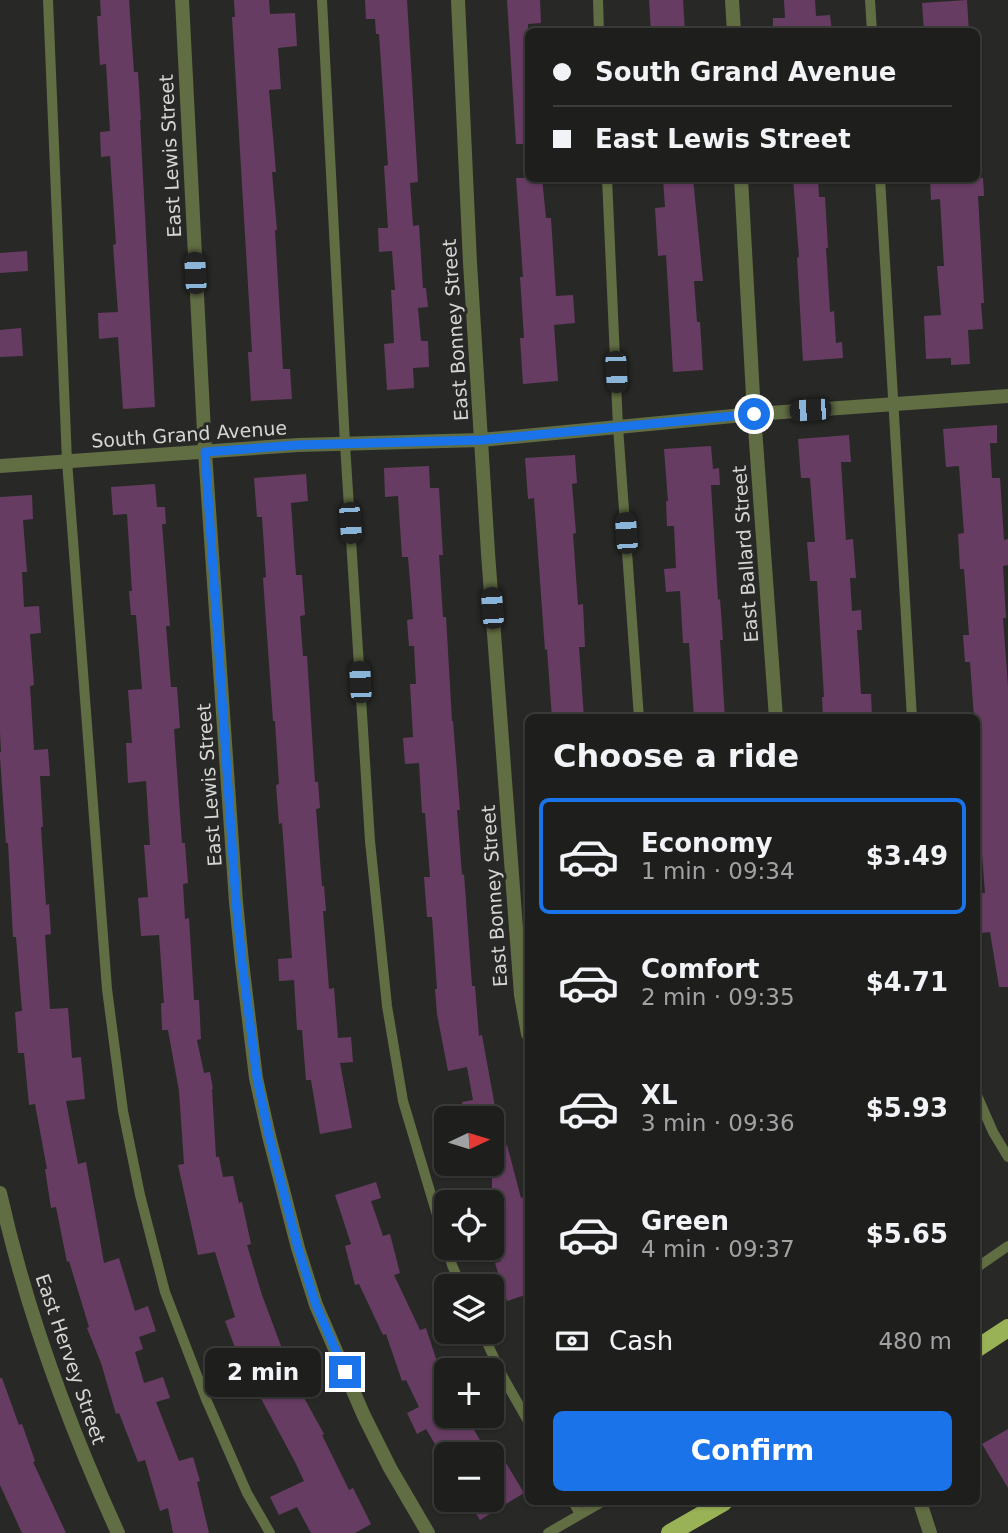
<!DOCTYPE html>
<html lang="en">
<head>
<meta charset="utf-8">
<style>
  :root { --surface:#1e1f1c; --page:#262725; --text:#f1f3f6; --muted:#a1a2a3; --line:#3c3d3b; --accent:#1a73e8 }
  body { margin:0; font-family:"DejaVu Sans",sans-serif; background:var(--page); color:var(--text); height:100vh; display:flex; flex-direction:column; font-size:26px; white-space:nowrap }
  * { box-sizing:border-box; margin:0 }
  p { font-size:23px; color:var(--muted) }
  .icon { flex:none; width:38px; height:38px; fill:none; stroke:currentColor; stroke-width:2; stroke-linecap:round; stroke-linejoin:round }
  .map { position:relative; flex:1; overflow:hidden }
  .drawer { position:absolute; left:525px; top:714px; width:455px; height:791px; display:flex; flex-direction:column; background:var(--surface); border-radius:10px; box-shadow:0 2px 5px #0004,0 0 0 2px var(--line) }
  .drawer>* { flex:none }
  .hud { position:absolute; left:525px; top:28px; width:455px; height:154px; border-radius:10px; box-shadow:0 2px 5px #0004,0 0 0 2px var(--line); display:grid; align-content:center; height:154px; padding:0 28px; background:var(--surface) }
  .needle { width:46px; rotate:86deg }
  .tools { position:absolute; left:434px; top:1106px; display:grid; gap:14px }
  .tools a { display:grid; place-items:center; width:70px; height:70px; border-radius:10px; background:var(--surface); box-shadow:0 2px 5px #0004,0 0 0 2px var(--line); font-size:35px }
  .end { position:absolute; width:32px; height:32px; margin:-16px; border:9px solid #1a73e8; background:#fff; box-shadow:0 0 0 4px #fff }
  .from { border-radius:50% }
  .bubble { position:absolute; height:49px; border-radius:10px; background:var(--surface); box-shadow:0 2px 5px #0004,0 0 0 2px var(--line); font-size:23px; font-weight:700; line-height:49px; text-align:center }
  .car { position:absolute; width:21px; height:42px; margin:-21px -10px; border-radius:9px; box-shadow:0 0 5px 2px #0007; background:linear-gradient(#222 24%,#8ab4d8 0 40%,#222 0 76%,#8ab4d8 0 86%,#222 0) }
  .hud b { display:flex; align-items:center; gap:24px; height:66px; font-size:26px }
  .hud b+b { border-top:2px solid var(--line) }
  .hud i { width:18px; height:18px; background:var(--text) }
  ul { padding:0; list-style:none }
  li { display:flex; align-items:center; gap:21px; height:116px; margin:0 14px 10px; padding:0 14px; border:4px solid transparent; border-radius:10px }
  li div { flex:1 }
  li b { display:block; font-size:26px }
  li em { font-style:normal; font-weight:700 }
  li.current { border-color:var(--accent) }
  li>.icon { width:63px; height:63px; stroke-width:1.5 }
  h2 { padding:0 28px; font-size:32px; line-height:84px }
  .pay { display:flex; align-items:center; gap:18px; height:77px; padding:0 28px; font-size:26px }
  .pay p { margin-inline-start:auto }
  .cta { display:flex; gap:14px; margin-top:auto; padding:14px 28px }
  .cta a { flex:1; height:80px; border-radius:10px; background:var(--accent); color:#fff; font-size:28px; font-weight:700; line-height:80px; text-align:center }
  .map>svg:first-child { display:block }
  .building { fill:#673c63 }
  .lines { fill:none; stroke-linecap:round; stroke-linejoin:round }
  .service { stroke:#616d43; stroke-width:10 }
  .minor { stroke:#616d43; stroke-width:14 }
  .tertiary { stroke:#616d43; stroke-width:14 }
  .primary { stroke:#9ab256; stroke-width:18 }
  .route { stroke:#1a73e8; stroke-width:9 }
  .labels { text-anchor:middle; dominant-baseline:central; stroke-width:6; stroke-linejoin:round; paint-order:stroke }
  .street-label { font-size:19px; fill:#d6d7d5; stroke:#282926 }
</style>
</head>
<body>
<div class="map">
<svg width="1008" height="1533" viewBox="0 0 1008 1533">
  <rect width="100%" height="100%" fill="#282926"/>
  <path class="building" d="M 100,0 L 129,0 L 134,72 L 138,72 L 141,120 L 140,120 L 155,407 L 123,409 L 118,337 L 99,339 L 98,313 L 118,312 L 113,245 L 116,244 L 110,156 L 101,157 L 100,132 L 110,131 L 106,64 L 100,65 L 97,16 L 101,16 Z
    M 234,0 L 269,0 L 270,14 L 295,13 L 297,46 L 278,48 L 281,89 L 269,90 L 276,172 L 272,172 L 277,230 L 275,230 L 283,369 L 290,369 L 292,399 L 251,401 L 248,352 L 252,352 L 232,17 L 235,17 Z
    M 365,0 L 407,0 L 418,182 L 410,183 L 413,226 L 419,225 L 423,288 L 426,288 L 428,307 L 418,308 L 421,341 L 428,341 L 429,367 L 413,368 L 414,388 L 387,390 L 384,344 L 394,343 L 391,290 L 395,290 L 392,251 L 379,252 L 378,228 L 388,228 L 384,166 L 388,165 L 379,34 L 376,34 L 375,19 L 366,19 Z
    M 507,0 L 540,0 L 541,23 L 528,24 L 528,144 L 516,144 Z
    M 649,0 L 683,0 L 685,32 L 651,32 Z
    M 784,0 L 815,0 L 816,16 L 830,15 L 832,32 L 773,32 L 773,18 L 785,18 Z
    M 967,0 L 969,32 L 924,32 L 922,3 Z
    M 516,178 L 542,178 L 546,218 L 551,218 L 556,296 L 573,295 L 575,323 L 554,325 L 558,381 L 523,384 L 520,338 L 524,338 L 520,277 L 523,277 Z
    M 663,178 L 693,178 L 703,281 L 694,281 L 697,322 L 700,322 L 703,370 L 673,372 L 666,255 L 658,256 L 655,208 L 665,207 Z
    M 793,178 L 818,178 L 819,197 L 825,197 L 828,248 L 826,248 L 830,312 L 834,311 L 836,343 L 842,342 L 843,358 L 803,361 L 797,258 L 799,257 Z
    M 930,178 L 983,178 L 984,196 L 978,196 L 984,303 L 981,303 L 983,329 L 968,330 L 970,364 L 951,365 L 951,358 L 926,359 L 924,316 L 941,315 L 937,266 L 944,266 L 940,199 L 931,200 Z
    M 27,251 L 28,271 L 0,273 L 0,253 Z
    M 21,328 L 23,356 L 0,357 L 0,330 Z
    M 997,425 L 997,443 L 990,443 L 992,478 L 1000,478 L 1004,540 L 1008,539 L 1008,565 L 1003,566 L 1006,618 L 1003,618 L 1008,686 L 1008,987 L 999,987 L 990,932 L 982,933 L 979,893 L 985,893 L 976,779 L 976,718 L 974,718 L 970,662 L 965,662 L 963,635 L 969,635 L 964,569 L 960,569 L 958,534 L 964,533 L 959,466 L 946,467 L 943,429 Z
    M 849,435 L 851,462 L 841,462 L 846,540 L 853,539 L 856,578 L 850,578 L 852,611 L 861,610 L 862,630 L 857,630 L 861,694 L 871,694 L 872,718 L 823,718 L 822,697 L 824,697 L 817,581 L 810,581 L 807,542 L 815,542 L 810,478 L 801,478 L 798,439 Z
    M 711,446 L 713,469 L 719,468 L 720,485 L 711,485 L 718,600 L 720,599 L 723,640 L 720,640 L 725,718 L 694,718 L 689,643 L 683,643 L 680,591 L 666,592 L 664,569 L 676,568 L 674,526 L 667,526 L 666,501 L 668,501 L 664,449 Z
    M 575,455 L 577,483 L 572,484 L 576,533 L 573,534 L 578,605 L 583,604 L 585,647 L 579,647 L 584,718 L 552,718 L 547,649 L 545,650 L 534,498 L 528,499 L 525,458 Z
    M 429,466 L 430,488 L 439,488 L 443,555 L 439,555 L 443,617 L 446,617 L 452,721 L 453,721 L 460,810 L 457,810 L 462,875 L 464,874 L 472,986 L 475,986 L 479,1036 L 482,1035 L 497,1118 L 466,1118 L 462,1102 L 473,1100 L 467,1067 L 448,1071 L 437,1014 L 435,989 L 437,989 L 432,917 L 427,917 L 424,877 L 430,877 L 425,813 L 422,813 L 419,763 L 405,764 L 403,738 L 413,737 L 410,684 L 416,684 L 414,646 L 409,646 L 407,620 L 413,619 L 408,557 L 402,557 L 398,496 L 385,497 L 384,468 Z
    M 306,474 L 308,501 L 291,503 L 296,575 L 302,575 L 305,615 L 300,616 L 303,656 L 307,656 L 315,782 L 318,782 L 320,808 L 316,809 L 322,886 L 324,886 L 326,911 L 323,911 L 329,989 L 334,988 L 338,1038 L 351,1037 L 353,1062 L 340,1063 L 352,1128 L 320,1134 L 311,1080 L 306,1080 L 302,1030 L 297,1030 L 294,980 L 279,981 L 278,959 L 292,958 L 282,823 L 279,824 L 276,785 L 279,784 L 275,721 L 273,721 L 263,578 L 266,577 L 262,517 L 257,517 L 254,478 Z
    M 155,484 L 157,507 L 165,507 L 166,524 L 162,524 L 170,626 L 166,626 L 171,687 L 177,687 L 180,728 L 174,729 L 182,843 L 185,843 L 188,883 L 183,884 L 185,919 L 189,918 L 194,1000 L 199,1000 L 201,1039 L 197,1040 L 204,1073 L 210,1072 L 213,1089 L 212,1089 L 216,1157 L 219,1157 L 223,1177 L 233,1176 L 239,1203 L 242,1202 L 251,1244 L 247,1245 L 262,1295 L 284,1354 L 286,1354 L 303,1396 L 324,1434 L 322,1435 L 349,1490 L 353,1488 L 371,1524 L 355,1533 L 311,1533 L 297,1507 L 279,1515 L 270,1497 L 304,1481 L 295,1462 L 258,1393 L 249,1397 L 240,1373 L 244,1371 L 225,1321 L 235,1317 L 215,1252 L 198,1255 L 178,1165 L 184,1164 L 179,1091 L 168,1030 L 162,1030 L 161,1003 L 164,1003 L 159,935 L 141,936 L 138,898 L 148,897 L 144,845 L 150,845 L 146,781 L 128,783 L 126,743 L 132,743 L 128,690 L 142,689 L 136,615 L 131,615 L 129,591 L 132,591 L 127,514 L 113,515 L 111,487 Z
    M 32,495 L 33,519 L 23,520 L 27,572 L 22,572 L 24,607 L 39,606 L 41,633 L 30,634 L 34,685 L 30,686 L 34,750 L 48,749 L 50,776 L 40,776 L 43,827 L 41,827 L 46,905 L 49,904 L 51,934 L 45,935 L 50,1009 L 68,1008 L 72,1058 L 81,1057 L 85,1099 L 66,1101 L 78,1164 L 86,1162 L 104,1263 L 119,1258 L 135,1311 L 148,1306 L 156,1331 L 139,1337 L 143,1349 L 135,1352 L 144,1383 L 163,1377 L 170,1398 L 156,1402 L 179,1461 L 193,1457 L 200,1481 L 197,1482 L 209,1533 L 173,1533 L 168,1508 L 160,1511 L 145,1460 L 138,1462 L 119,1413 L 116,1414 L 101,1363 L 87,1328 L 89,1327 L 69,1261 L 67,1262 L 56,1207 L 51,1208 L 45,1169 L 47,1169 L 35,1104 L 29,1105 L 24,1053 L 18,1053 L 15,1012 L 22,1011 L 16,937 L 13,937 L 8,843 L 6,843 L 0,757 L 0,752 L 1,752 L 0,732 L 0,497 Z
    M 507,1145 L 521,1198 L 525,1197 L 528,1210 L 528,1294 L 507,1301 L 495,1263 L 501,1261 L 492,1226 L 492,1149 Z
    M 376,1182 L 381,1198 L 371,1201 L 383,1236 L 390,1234 L 400,1273 L 394,1275 L 420,1330 L 426,1328 L 441,1374 L 446,1372 L 446,1416 L 466,1416 L 488,1454 L 441,1454 L 426,1429 L 417,1434 L 407,1413 L 419,1407 L 406,1380 L 402,1381 L 386,1334 L 383,1335 L 359,1284 L 355,1285 L 345,1246 L 351,1244 L 335,1195 Z
    M 0,1378 L 2,1378 L 19,1425 L 22,1424 L 35,1461 L 33,1462 L 66,1533 L 22,1533 L 0,1485 Z
    M 1008,1429 L 1008,1488 L 982,1444 Z
    M 503,1458 L 524,1493 L 480,1520 L 468,1500 L 492,1500 L 492,1465 Z"/>
  <g class="lines">
    <path class="service" d="M 48,0 L 67,461 L 107,989 L 123,1111 L 140,1195 L 165,1292 L 206,1399 L 247,1493 L 270,1533
      M 322,0 L 345,444 L 370,841 L 387,1006 L 403,1101 L 452,1265 L 461,1286
      M 598,0 L 599,32
      M 870,0 L 872,32
      M 607,178 L 618,427 L 639,718
      M 880,178 L 912,718
      M 976,1093 L 993,1132 L 1008,1157
      M 976,1268 L 1008,1246
      M 482,1332 L 503,1377 L 528,1421
      M 573,1502 L 580,1514
      M 548,1533 L 602,1502"/>
    <path class="minor" d="M 182,0 L 205,452 L 236,902 L 242,962 L 256,1078 L 269,1136 L 298,1248 L 316,1305 L 364,1416 L 390,1468 L 428,1533
      M 458,0 L 470,263 L 488,553 L 521,995 L 528,1034
      M 732,0 L 734,32
      M 741,178 L 754,414 L 776,718
      M 0,466 L 298,445 L 481,440 L 754,414 L 1008,396
      M 0,1193 C 26,1310 68,1424 118,1533"/>
    <path class="tertiary" d="M 920,1502 L 930,1533"/>
    <path class="primary" d="M 976,1349 L 1008,1328
      M 670,1533 L 724,1502"/>
  </g>
  <g class="lines">
    <path class="route" d="M 345,1372 L 316,1305 L 298,1248 L 269,1136 L 257,1078 L 242,962 L 236,902 L 205,452 L 298,445 L 481,440 L 754,414"/>
  </g>
  <g class="labels">
    <g class="street-label">
      <text transform="translate(170 156) rotate(-93)">East Lewis Street</text>
      <text transform="translate(455 330) rotate(-94)">East Bonney Street</text>
      <text transform="translate(189 434) rotate(-4)">South Grand Avenue</text>
      <text transform="translate(745 554) rotate(-94)">East Ballard Street</text>
      <text transform="translate(209 785) rotate(-94)">East Lewis Street</text>
      <text transform="translate(494 896) rotate(-94)">East Bonney Street</text>
      <text transform="translate(71 1359) rotate(71)">East Hervey Street</text>
    </g>
  </g>
</svg>
<div class="tools">
<a><svg class="needle" viewBox="-14 -14 28 28"><path d="M0-13l5 13h-10z" fill="#e53935"/><path d="M0 13l5-13h-10z" fill="#a1a2a3"/></svg></a>
<a><svg class="icon" aria-label="locate" viewBox="0 0 24 24"><circle cx="12" cy="12" r="6"/><path d="M12 2v4M12 18v4M2 12h4M18 12h4"/></svg></a>
<a><svg class="icon" aria-label="layers" viewBox="0 0 24 24"><path d="M12 4l9 5-9 5-9-5zM3 14l9 5 9-5"/></svg></a>
<a>+</a>
<a>−</a>
</div>
<i class="end from" style="left:754px;top:414px"></i>
<i class="end" style="left:345px;top:1372px"></i>
<div class="bubble" style="left:205px;top:1348px;width:116px">2 min</div>
<i class="car" style="left:195px;top:273px;rotate:357deg"></i>
<i class="car" style="left:616px;top:372px;rotate:177deg"></i>
<i class="car" style="left:810px;top:410px;rotate:266deg"></i>
<i class="car" style="left:350px;top:523px;rotate:176deg"></i>
<i class="car" style="left:626px;top:533px;rotate:356deg"></i>
<i class="car" style="left:492px;top:608px;rotate:356deg"></i>
<i class="car" style="left:360px;top:682px;rotate:357deg"></i>
<div class="hud">
<b><i class="from"></i>South Grand Avenue</b>
<b><i></i>East Lewis Street</b>
</div>
<section class="drawer">
<h2>Choose a ride</h2>
<ul>
<li class="current"><svg class="icon" aria-label="car" viewBox="0 0 24 24"><path d="M5 17H2v-5l4-1 3-4h7l3 4 3 1v5h-3M9 17h6M6 11h13"/><circle cx="7" cy="17" r="2"/><circle cx="17" cy="17" r="2"/></svg><div><b>Economy</b><p>1 min · 09:34</p></div><em>$3.49</em></li>
<li><svg class="icon" aria-label="car" viewBox="0 0 24 24"><path d="M5 17H2v-5l4-1 3-4h7l3 4 3 1v5h-3M9 17h6M6 11h13"/><circle cx="7" cy="17" r="2"/><circle cx="17" cy="17" r="2"/></svg><div><b>Comfort</b><p>2 min · 09:35</p></div><em>$4.71</em></li>
<li><svg class="icon" aria-label="car" viewBox="0 0 24 24"><path d="M5 17H2v-5l4-1 3-4h7l3 4 3 1v5h-3M9 17h6M6 11h13"/><circle cx="7" cy="17" r="2"/><circle cx="17" cy="17" r="2"/></svg><div><b>XL</b><p>3 min · 09:36</p></div><em>$5.93</em></li>
<li><svg class="icon" aria-label="car" viewBox="0 0 24 24"><path d="M5 17H2v-5l4-1 3-4h7l3 4 3 1v5h-3M9 17h6M6 11h13"/><circle cx="7" cy="17" r="2"/><circle cx="17" cy="17" r="2"/></svg><div><b>Green</b><p>4 min · 09:37</p></div><em>$5.65</em></li>
</ul>
<div class="pay"><svg class="icon" aria-label="cash" viewBox="0 0 24 24"><path d="M3 7h18v10H3z"/><circle cx="12" cy="12" r="2"/></svg>Cash<p>480 m</p></div>
<div class="cta"><a>Confirm</a></div>
</section>
</div>
</body>
</html>
